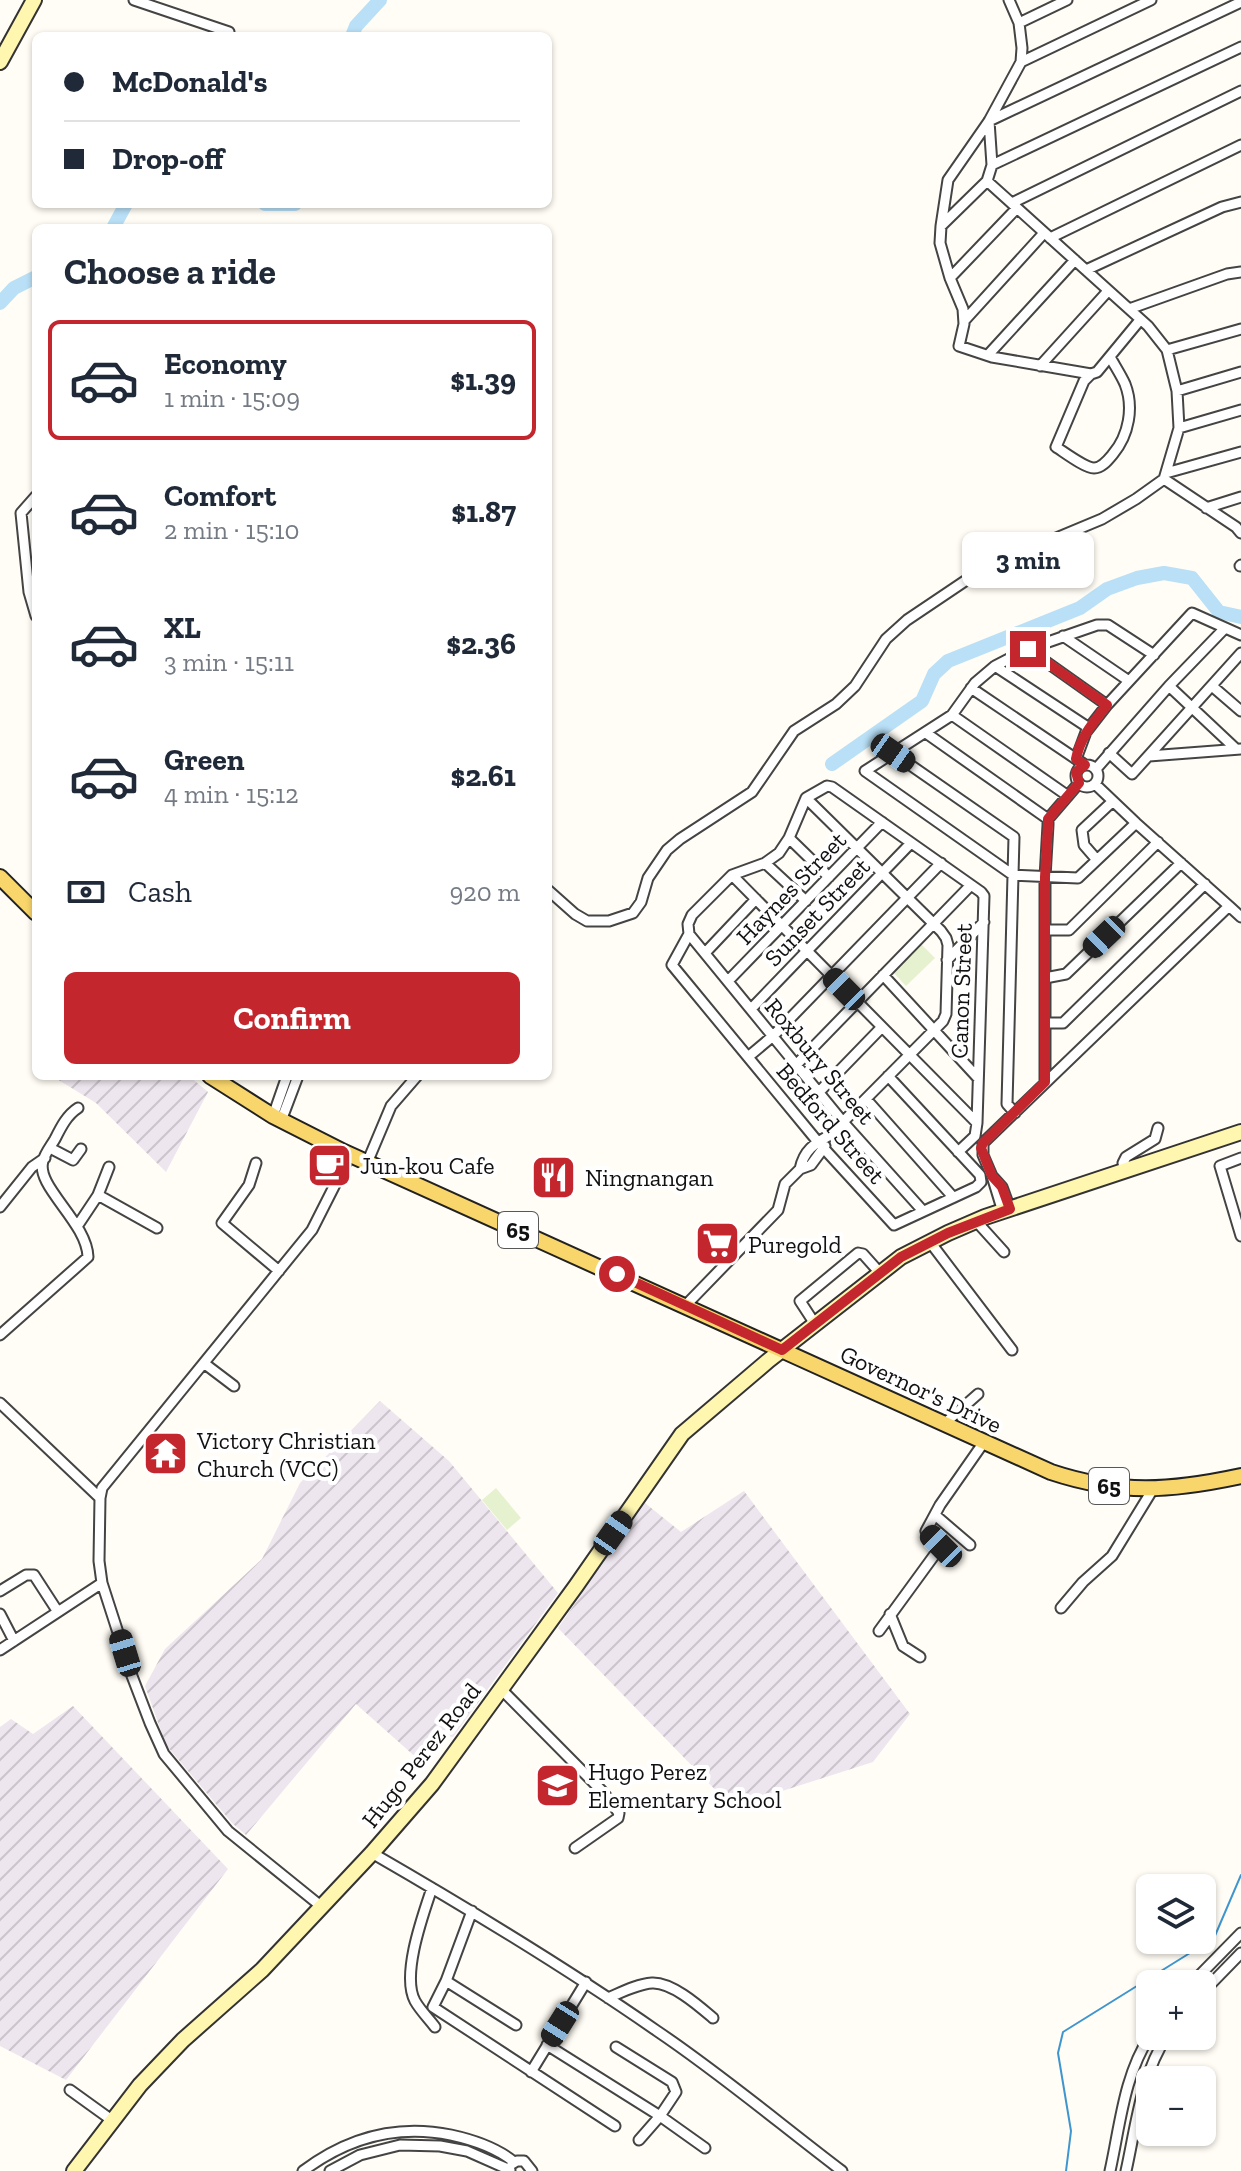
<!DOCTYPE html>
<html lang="en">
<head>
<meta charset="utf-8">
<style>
  :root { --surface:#fff; --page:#f2f2f3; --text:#1f2937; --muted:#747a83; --line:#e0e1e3; --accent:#c4262e }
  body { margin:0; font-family:"Zilla Slab",serif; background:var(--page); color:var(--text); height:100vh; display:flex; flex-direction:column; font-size:30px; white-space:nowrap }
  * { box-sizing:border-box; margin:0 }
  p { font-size:26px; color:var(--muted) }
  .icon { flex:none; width:44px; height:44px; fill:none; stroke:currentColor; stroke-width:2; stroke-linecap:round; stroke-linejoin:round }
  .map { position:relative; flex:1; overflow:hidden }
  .panel { position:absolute; left:32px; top:224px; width:520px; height:856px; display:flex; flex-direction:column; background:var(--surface); border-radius:12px; box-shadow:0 2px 6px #0004 }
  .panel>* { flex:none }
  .banner { position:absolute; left:32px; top:32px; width:520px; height:176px; border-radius:12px; box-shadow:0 2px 6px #0004; display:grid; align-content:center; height:176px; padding:0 32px; background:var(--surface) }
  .fabs { position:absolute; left:1136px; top:1874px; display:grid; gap:16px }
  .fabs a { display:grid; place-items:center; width:80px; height:80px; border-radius:12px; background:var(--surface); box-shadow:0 2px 6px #0004; font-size:40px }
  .end { position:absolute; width:36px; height:36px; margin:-18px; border:10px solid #c4262e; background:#fff; box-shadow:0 0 0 4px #fff }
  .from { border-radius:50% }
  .bubble { position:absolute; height:56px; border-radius:12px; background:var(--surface); box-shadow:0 2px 6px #0004; font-size:26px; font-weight:700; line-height:56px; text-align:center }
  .car { position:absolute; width:24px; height:48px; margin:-24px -12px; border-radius:10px; box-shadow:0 0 6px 2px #0007; background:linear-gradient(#222 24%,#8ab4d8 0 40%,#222 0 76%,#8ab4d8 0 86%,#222 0) }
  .banner b { display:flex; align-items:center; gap:28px; height:76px; font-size:30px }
  .banner b+b { border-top:2px solid var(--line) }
  .banner i { width:20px; height:20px; background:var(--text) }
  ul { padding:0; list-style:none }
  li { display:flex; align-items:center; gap:24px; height:120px; margin:0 16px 12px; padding:0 16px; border:4px solid transparent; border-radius:12px }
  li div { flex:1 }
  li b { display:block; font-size:30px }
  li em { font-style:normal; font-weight:700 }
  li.active { border-color:var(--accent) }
  li>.icon { width:72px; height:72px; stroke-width:1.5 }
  h2 { padding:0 32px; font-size:36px; line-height:96px }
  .pay { display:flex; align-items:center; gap:20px; height:88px; padding:0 32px; font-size:30px }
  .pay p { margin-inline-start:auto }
  .action { display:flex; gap:16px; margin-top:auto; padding:16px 32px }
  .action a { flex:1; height:92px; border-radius:12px; background:var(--accent); color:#fff; font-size:32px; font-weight:700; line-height:92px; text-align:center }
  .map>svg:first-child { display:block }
  .industrial { fill:url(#industrial-furrows) }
  .pitch { fill:#e6f2cf }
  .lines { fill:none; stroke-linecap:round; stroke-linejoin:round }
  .stream { stroke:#3f96cf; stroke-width:2 }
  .river { stroke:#b9e0f7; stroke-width:14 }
  .street-casing { stroke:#444; stroke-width:13 }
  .secondary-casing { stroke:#333; stroke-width:18 }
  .primary-casing { stroke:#222; stroke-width:18 }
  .street { stroke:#fff; stroke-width:9 }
  .secondary { stroke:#fff6b0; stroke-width:14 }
  .primary { stroke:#f9d66b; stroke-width:14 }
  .route { stroke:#c4262e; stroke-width:10 }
  .labels { text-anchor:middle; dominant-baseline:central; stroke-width:8; stroke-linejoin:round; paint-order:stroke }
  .shield { fill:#fff; stroke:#585858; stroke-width:2 }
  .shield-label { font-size:22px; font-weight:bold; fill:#111 }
  .street-label { font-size:24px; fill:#111; stroke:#fff }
  .poi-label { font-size:24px; fill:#111; stroke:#fff; text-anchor:start }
</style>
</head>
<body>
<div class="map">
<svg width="1241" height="2171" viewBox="0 0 1241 2171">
  <defs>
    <pattern id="industrial-furrows" width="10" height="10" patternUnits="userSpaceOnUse" patternTransform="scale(2)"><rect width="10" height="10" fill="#eee6ef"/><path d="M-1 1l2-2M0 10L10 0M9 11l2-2" fill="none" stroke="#cbc4cc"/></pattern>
  </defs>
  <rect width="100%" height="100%" fill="#fffdf5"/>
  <path class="industrial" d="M 52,1076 L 189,1076 L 208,1092 L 166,1172 L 96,1103 Z
    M 380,1401 L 449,1461 L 558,1593 L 453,1737 L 446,1736 L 440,1743 L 437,1741 L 420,1761 L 356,1704 L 246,1835 L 232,1823 L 166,1745 L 145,1686 L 165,1649 L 262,1559 L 300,1483 Z
    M 744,1491 L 910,1714 L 873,1762 L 732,1807 L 558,1628 L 645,1503 L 681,1532 Z
    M 73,1706 L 228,1869 L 66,2080 L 0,2046 L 0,1727 L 11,1719 L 33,1734 Z"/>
  <path class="pitch" d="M 920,943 L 935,958 L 906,986 L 892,971 Z
    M 496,1488 L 521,1518 L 507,1530 L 482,1500 Z"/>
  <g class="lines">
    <path class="stream" d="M 1066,2171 L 1071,2131 L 1058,2053 L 1063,2032 L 1214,1938 L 1241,1875"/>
    <path class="river" d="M 352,36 L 356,26 L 380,0
      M 265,204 L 295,204
      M 113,228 L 126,204
      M 0,303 L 14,288 L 36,277
      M 832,764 L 922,701 L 934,674 L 948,661 L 1080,608 L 1107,589 L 1137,578 L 1164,573 L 1192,578 L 1219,612 L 1241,617"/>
    <defs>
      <path id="street" d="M 134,0 L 229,32
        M 1009,0 L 1019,23 L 1022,48 L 1021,62 L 989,121 L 948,180 L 941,226 L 940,243 L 950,278 L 963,309 L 964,324 L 959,346 L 992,357 L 1091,374 L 1084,381 L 1056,447 C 1064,452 1085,468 1094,468 C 1102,468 1108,460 1113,454 C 1129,435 1134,407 1125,384 C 1121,375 1115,366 1110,357
        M 1019,23 L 1067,0
        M 1021,62 L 1151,0
        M 992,165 L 1241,47
        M 1012,203 L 1241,91
        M 941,226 L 987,181
        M 1050,238 L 1241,145
        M 1086,270 L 1222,207 L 1241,202
        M 950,278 L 1017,208
        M 1129,309 L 1227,274 L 1241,272
        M 964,321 L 1044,233
        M 1167,350 L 1241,329
        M 988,355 L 1075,260
        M 1040,366 L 1108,291
        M 1091,374 L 1097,372 L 1140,320
        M 1177,391 L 1241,372
        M 1179,428 L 1241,410
        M 1166,473 L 1241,452
        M 1164,479 L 1236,527 L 1241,533
        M 36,496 L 21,513 L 29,592 L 36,616
        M 1206,508 L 1241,497
        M 1240,566 L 1241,565
        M 1063,636 L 1129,681
        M 1028,649 L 1107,705
        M 995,666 L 1089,728
        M 1169,686 L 1236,749
        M 1212,686 L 1241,711
        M 971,688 L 1085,765
        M 952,715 L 1068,796
        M 926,733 L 1048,819
        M 893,753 L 1014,837 L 1007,1104 L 1015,1113
        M 1109,753 L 1132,774 L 1241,653
        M 1149,756 L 1241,749
        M 1076,759 L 1086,732 L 1107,705 L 1192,613 L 1241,635
        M1076 776a11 11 0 1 1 22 0a11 11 0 1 1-22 0Z
        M 1096,769 L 1169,686 L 1225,628
        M 806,798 L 789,838 L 779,853 L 765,863 L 732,875 L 692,915 L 688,924 L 689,934 L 672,965 L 818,1142 L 894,1225 L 976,1187 L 981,1182 L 980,1175 L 888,1076
        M 806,798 L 827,786 L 832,787 L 981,892 L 984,896 L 977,1123 L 975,1136 L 958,1152
        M 1136,823 L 1078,878 L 1013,875 L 865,771 L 952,715 L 975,683 L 995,666 L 1028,649 L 1097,625 L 1108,625 L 1154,655
        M 789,838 L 829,877
        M 1097,860 L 1084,845 L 1082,830 L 1113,801
        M 765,863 L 806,901
        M 732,875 L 977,1123
        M 548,890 L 575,914 L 587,921 L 609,921 L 633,913 L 641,902 L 648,878 L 667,850 L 680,839 L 752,792 L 794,731 L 836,704 L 855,686 L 886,639 L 907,620 L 965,581 L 1013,556 L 1102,519 L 1136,499 L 1164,479 L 1179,428 L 1177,391 L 1167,350 L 1148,326 L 987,181 L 992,165 L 989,121 L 1241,2
        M 1229,906 L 1241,917
        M 1045,930 L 1069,930 L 1158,842
        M 689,934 L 843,1122 L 923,1211
        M 705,953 L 756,899
        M 947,960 L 984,922
        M 883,975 L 978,1078
        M 1045,978 L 1066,974 L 1181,863
        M 728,981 L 882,822
        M 751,1009 L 911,843
        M 1045,1023 L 1063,1023 L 1205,884
        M 748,1057 L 773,1036 L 941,863
        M 796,1065 L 971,885
        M 1045,1082 L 1045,877 L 1048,825 L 1048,819 L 1079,783
        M 819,1092 L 882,1027
        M 866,1099 L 953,1197
        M 273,1116 L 287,1076
        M 281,1121 L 298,1076
        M 50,1148 L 73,1160 L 81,1149
        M 1241,1158 L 1220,1166 L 1241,1236
        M 256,1163 L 249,1185 L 222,1223 L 279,1271
        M 367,1163 L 391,1106 L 417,1076
        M 800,1169 C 804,1150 814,1144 830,1135 L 943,1021 L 946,1014 L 948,945 L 946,938 L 941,931 L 806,798
        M 1126,1170 L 1123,1163 L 1126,1157 L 1155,1139 L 1158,1128
        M 993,1177 L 1002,1187 L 1010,1209
        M 98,1195 L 109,1167
        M 0,1207 L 32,1167 L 45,1158
        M 1003,1212 L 992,1176 L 983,1155 L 983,1143 L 1229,906 L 1136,823 L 1095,784
        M 976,1221 L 1004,1252
        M 78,1225 L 98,1195 L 157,1228
        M 930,1242 L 1012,1350
        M 685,1306 L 778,1210 L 785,1184 L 800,1169 L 811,1165 L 825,1146
        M 815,1324 L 800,1301 L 858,1253 L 863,1254 L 880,1273
        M 0,1335 L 88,1257 C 87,1222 35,1186 43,1161 C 45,1153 51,1146 55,1139 C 61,1127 67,1115 78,1108
        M 205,1364 L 234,1386
        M 0,1403 L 100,1498
        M 944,1424 L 978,1394
        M 935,1515 L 970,1545
        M 0,1591 L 26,1575 L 34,1575 L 58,1612
        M 1061,1608 L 1083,1582 L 1112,1556 L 1153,1489
        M 0,1614 L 14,1641
        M 890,1614 L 903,1646 L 920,1657
        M 879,1631 L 941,1546 L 926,1531 L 940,1505 L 984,1442
        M 0,1650 L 102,1583
        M 501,1689 L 602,1791 L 619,1813 L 618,1818 L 575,1848
        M 372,1853 C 469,1909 565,1967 657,2031 C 721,2074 780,2124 842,2171
        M 432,1888 C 423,1915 401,1975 415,2001 C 420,2010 429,2019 435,2027
        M 322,1907 L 228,1831 L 164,1754 L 150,1723 L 132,1676 L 102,1583 L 99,1561 L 100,1498 L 102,1488 L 312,1230 L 350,1155
        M 472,1911 L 446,1981 L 433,2007 L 615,2126
        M 446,1981 L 516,2025
        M 1191,1984 L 1241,1933
        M 1202,1993 L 1241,1953
        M 608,1998 C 622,1992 637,1984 652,1983 C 672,1982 699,2006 713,2018
        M 547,2045 L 660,2116 L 705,2148
        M 616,2047 L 672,2082 L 676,2092 L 660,2116 L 639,2140
        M 531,2072 L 586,1982
        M 70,2090 L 113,2121
        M 512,2164 L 517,2161 L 524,2161 L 532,2171
        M 303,2171 C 347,2138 397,2124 451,2135 C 474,2140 496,2147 514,2162
        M 330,2171 L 360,2155 L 400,2145 L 440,2146 L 467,2151 L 510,2170
        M 1110,2171 C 1120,2126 1124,2075 1150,2036
        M 1126,2171 C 1136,2126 1141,2075 1167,2036"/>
      <path id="secondary" d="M 0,62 L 34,0
        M 74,2171 L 140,2085 L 183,2040 L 262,1970 L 372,1853 L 432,1784 L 576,1586 L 682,1434 L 769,1360 L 901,1257 L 948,1233 L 985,1217 L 1241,1132"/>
      <path id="primary" d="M 0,877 L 36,913
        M 210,1076 L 273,1116 L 344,1152 L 1051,1472 C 1120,1495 1171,1491 1241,1476"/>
    </defs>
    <use href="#street" class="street-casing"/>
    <use href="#secondary" class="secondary-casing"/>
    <use href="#primary" class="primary-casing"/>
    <use href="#street" class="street"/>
    <use href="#secondary" class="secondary"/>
    <use href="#primary" class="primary"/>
  </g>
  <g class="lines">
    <path class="route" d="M 617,1274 L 782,1350 L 901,1257 L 948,1233 L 1010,1209 L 1002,1187 L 992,1176 L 981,1148 L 983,1143 L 1045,1082 L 1045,877 L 1048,825 L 1048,819 L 1079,783 L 1076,772 L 1085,765 L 1076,759 C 1080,737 1094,722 1107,705 L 1028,649"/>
  </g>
  <defs>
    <symbol id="cafe-square" viewBox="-11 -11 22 22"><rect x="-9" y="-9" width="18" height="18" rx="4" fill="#c4262e" stroke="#fff"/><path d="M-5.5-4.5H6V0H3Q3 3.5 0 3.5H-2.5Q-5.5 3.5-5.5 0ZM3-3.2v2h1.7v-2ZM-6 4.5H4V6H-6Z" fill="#fff"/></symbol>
    <symbol id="restaurant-square" viewBox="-11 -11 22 22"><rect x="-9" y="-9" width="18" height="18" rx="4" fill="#c4262e" stroke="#fff"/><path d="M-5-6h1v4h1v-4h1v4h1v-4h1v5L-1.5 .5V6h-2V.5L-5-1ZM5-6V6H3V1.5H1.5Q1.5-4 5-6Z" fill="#fff"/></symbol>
    <symbol id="supermarket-square" viewBox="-11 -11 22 22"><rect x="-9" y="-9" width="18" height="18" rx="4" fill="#c4262e" stroke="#fff"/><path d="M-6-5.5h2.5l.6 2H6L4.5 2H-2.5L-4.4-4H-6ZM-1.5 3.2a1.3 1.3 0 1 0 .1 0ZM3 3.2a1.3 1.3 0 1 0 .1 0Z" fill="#fff"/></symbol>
    <symbol id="temple-square" viewBox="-11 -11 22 22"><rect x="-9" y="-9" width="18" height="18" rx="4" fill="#c4262e" stroke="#fff"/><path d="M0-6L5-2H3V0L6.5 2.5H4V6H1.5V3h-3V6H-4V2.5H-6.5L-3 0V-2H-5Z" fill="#fff"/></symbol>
    <symbol id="school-square" viewBox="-11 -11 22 22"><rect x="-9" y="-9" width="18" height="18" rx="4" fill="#c4262e" stroke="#fff"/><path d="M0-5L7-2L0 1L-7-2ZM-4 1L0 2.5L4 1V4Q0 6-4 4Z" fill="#fff"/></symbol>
  </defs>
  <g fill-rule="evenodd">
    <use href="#cafe-square" x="304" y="1140" width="51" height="51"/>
    <use href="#restaurant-square" x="528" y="1152" width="51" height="51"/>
    <use href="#supermarket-square" x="692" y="1218" width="51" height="51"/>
    <use href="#temple-square" x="140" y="1428" width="51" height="51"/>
    <use href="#school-square" x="532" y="1760" width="51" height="51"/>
  </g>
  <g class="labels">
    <g class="shield">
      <rect x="498" y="1212" width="40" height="36" rx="6"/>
      <rect x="1089" y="1468" width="40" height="36" rx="6"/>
    </g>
    <g class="shield-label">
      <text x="518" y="1230">65</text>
      <text x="1109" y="1486">65</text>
    </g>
    <g class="street-label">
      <text transform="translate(791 888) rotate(-46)">Haynes Street</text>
      <text transform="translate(817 912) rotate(-46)">Sunset Street</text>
      <text transform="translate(961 991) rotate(-88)">Canon Street</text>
      <text transform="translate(820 1061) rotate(50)">Roxbury Street</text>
      <text transform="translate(831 1123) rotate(49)">Bedford Street</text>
      <text transform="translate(921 1389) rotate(25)">Governor's Drive</text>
      <text transform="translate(421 1755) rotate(-52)">Hugo Perez Road</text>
    </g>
    <g class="poi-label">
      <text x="360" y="1165">Jun-kou Cafe</text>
      <text x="585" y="1177">Ningnangan</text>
      <text x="748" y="1244">Puregold</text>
      <text x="197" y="1440">Victory Christian<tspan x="197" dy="28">Church (VCC)</tspan></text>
      <text x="588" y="1771">Hugo Perez<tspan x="588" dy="28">Elementary School</tspan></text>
    </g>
  </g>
</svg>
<div class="fabs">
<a><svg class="icon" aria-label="layers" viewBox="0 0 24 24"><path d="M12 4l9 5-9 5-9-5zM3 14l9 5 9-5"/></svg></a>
<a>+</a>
<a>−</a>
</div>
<i class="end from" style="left:617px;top:1274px"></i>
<i class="end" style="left:1028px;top:649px"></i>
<div class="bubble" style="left:962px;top:532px;width:132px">3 min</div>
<i class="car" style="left:893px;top:753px;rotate:125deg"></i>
<i class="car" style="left:1104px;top:937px;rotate:226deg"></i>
<i class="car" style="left:844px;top:989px;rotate:315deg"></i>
<i class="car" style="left:613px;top:1533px;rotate:35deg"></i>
<i class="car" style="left:941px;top:1546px;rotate:315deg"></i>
<i class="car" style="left:125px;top:1653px;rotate:343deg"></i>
<i class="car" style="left:560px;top:2024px;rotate:212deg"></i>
<div class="banner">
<b><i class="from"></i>McDonald's</b>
<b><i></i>Drop-off</b>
</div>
<section class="panel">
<h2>Choose a ride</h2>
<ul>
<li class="active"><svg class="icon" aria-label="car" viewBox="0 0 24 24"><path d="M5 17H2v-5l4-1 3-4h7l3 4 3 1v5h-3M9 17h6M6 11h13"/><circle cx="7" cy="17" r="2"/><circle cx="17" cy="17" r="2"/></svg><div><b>Economy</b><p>1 min · 15:09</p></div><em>$1.39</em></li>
<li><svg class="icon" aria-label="car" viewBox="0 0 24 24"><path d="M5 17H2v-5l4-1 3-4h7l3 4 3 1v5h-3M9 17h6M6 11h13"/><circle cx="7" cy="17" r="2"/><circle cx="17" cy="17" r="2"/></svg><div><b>Comfort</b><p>2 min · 15:10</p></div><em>$1.87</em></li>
<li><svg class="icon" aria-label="car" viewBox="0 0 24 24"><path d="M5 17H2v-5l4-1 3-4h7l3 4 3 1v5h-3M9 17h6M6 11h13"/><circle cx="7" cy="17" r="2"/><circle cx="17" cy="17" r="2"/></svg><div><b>XL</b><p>3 min · 15:11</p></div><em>$2.36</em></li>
<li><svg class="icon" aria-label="car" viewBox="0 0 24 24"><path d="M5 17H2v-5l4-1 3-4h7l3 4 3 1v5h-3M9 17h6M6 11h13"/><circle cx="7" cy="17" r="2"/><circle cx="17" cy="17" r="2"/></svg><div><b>Green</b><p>4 min · 15:12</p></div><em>$2.61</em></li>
</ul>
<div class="pay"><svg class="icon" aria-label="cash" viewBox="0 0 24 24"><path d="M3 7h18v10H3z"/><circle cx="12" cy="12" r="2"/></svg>Cash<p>920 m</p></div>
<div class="action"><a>Confirm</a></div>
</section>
</div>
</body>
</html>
